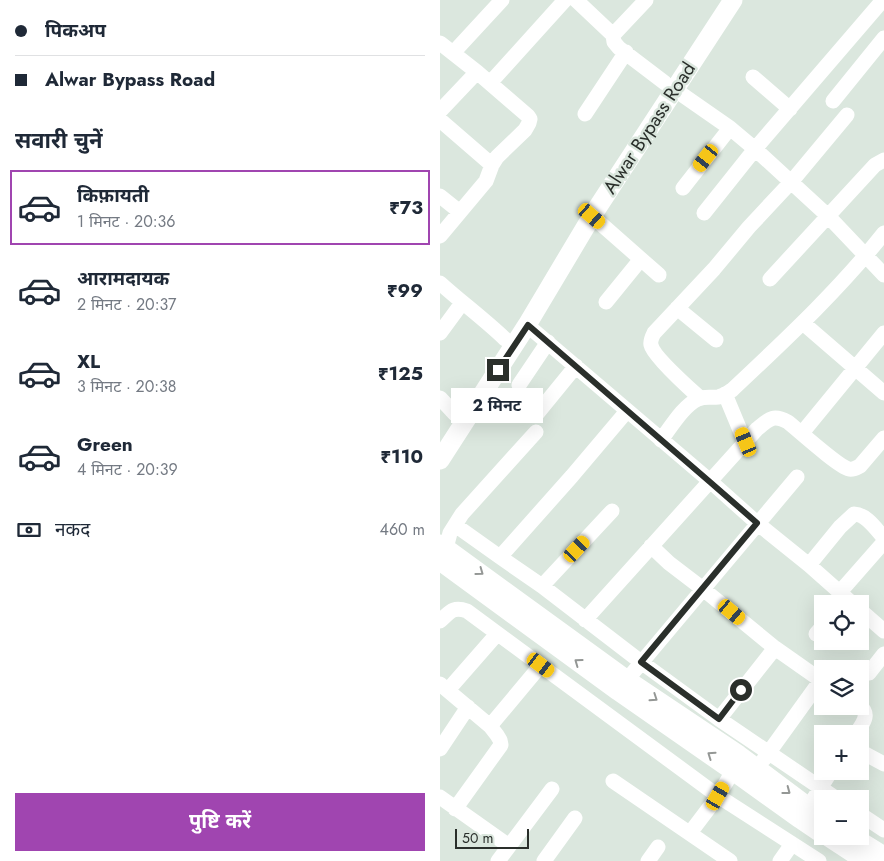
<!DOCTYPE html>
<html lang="hi">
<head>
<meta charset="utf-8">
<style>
  :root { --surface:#fff; --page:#f6f6f7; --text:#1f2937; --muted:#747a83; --line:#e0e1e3; --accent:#a045b0 }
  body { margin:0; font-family:Jost,"Noto Sans Devanagari",sans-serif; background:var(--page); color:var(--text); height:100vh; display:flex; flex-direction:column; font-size:19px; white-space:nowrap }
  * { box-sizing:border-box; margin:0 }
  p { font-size:16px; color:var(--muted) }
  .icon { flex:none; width:28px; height:28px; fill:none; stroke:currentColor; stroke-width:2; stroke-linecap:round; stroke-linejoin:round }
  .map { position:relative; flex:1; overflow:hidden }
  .panel { display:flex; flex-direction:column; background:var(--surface); width:440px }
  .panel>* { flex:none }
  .guide { display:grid; align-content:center; height:110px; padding:0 15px; background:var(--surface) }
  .controls { position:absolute; left:374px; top:595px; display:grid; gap:10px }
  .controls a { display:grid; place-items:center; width:55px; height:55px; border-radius:0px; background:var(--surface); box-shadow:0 5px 20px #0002; font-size:25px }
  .scale { position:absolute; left:15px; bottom:12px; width:74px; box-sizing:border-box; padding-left:5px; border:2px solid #2a2f2b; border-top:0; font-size:14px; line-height:18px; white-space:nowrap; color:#2a2f2b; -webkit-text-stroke:4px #dbe7de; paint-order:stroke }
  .end { position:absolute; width:22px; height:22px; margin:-11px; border:6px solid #2a2f2b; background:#fff; box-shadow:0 0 0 2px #fff }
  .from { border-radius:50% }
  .bubble { position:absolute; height:35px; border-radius:0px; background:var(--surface); box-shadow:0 5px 20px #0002; font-size:16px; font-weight:700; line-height:35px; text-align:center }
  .car { position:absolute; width:15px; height:30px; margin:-15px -8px; border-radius:6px; box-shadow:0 0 4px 1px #0007; background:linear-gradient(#f5c518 24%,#345 0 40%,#f5c518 0 76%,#345 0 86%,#f5c518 0) }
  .guide b { display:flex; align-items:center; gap:18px; height:48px; font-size:19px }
  .guide b+b { border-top:1px solid var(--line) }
  .guide i { width:12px; height:12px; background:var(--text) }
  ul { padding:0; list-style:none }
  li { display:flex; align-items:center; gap:15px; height:75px; margin:0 10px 8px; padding:0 5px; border:2px solid transparent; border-radius:0px }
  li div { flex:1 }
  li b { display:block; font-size:19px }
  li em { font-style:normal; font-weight:700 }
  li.current { border-color:var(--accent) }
  li>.icon { width:45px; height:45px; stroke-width:1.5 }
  h2 { padding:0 15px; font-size:22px; line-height:60px }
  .pay { display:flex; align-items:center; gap:12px; height:55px; padding:0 15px; font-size:19px }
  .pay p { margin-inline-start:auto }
  .cta { display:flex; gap:10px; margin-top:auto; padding:10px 15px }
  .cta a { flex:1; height:58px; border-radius:0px; background:var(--accent); color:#fff; font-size:20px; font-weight:700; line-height:58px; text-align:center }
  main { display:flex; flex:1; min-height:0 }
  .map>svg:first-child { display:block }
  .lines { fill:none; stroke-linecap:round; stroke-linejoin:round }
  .minor { stroke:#fff; stroke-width:15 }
  .major { stroke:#fff; stroke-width:19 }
  .oneway { stroke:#949795 }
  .route { stroke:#2a2f2b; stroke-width:6 }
  .labels { text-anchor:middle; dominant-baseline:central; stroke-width:5; stroke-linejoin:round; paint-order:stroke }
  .street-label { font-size:19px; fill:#2a2f2b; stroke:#dbe7de }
</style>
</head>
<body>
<main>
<section class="panel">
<div class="guide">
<b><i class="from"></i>पिकअप</b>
<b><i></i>Alwar Bypass Road</b>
</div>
<h2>सवारी चुनें</h2>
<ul>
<li class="current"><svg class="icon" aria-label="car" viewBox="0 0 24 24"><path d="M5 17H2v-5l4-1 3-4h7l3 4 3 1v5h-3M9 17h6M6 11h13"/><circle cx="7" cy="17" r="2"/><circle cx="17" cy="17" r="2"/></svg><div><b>किफ़ायती</b><p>1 मिनट · 20:36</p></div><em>₹73</em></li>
<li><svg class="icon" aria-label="car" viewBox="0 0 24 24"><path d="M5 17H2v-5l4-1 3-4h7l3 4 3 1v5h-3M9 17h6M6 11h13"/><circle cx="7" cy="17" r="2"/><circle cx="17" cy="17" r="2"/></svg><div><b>आरामदायक</b><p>2 मिनट · 20:37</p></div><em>₹99</em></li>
<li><svg class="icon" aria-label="car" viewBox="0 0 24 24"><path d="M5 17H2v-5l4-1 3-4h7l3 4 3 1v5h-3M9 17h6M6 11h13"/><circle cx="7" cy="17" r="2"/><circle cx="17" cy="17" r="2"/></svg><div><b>XL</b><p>3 मिनट · 20:38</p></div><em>₹125</em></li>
<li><svg class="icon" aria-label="car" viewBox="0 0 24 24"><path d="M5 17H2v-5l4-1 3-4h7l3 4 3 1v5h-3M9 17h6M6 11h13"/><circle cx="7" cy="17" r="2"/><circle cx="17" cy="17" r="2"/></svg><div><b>Green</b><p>4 मिनट · 20:39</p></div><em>₹110</em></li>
</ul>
<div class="pay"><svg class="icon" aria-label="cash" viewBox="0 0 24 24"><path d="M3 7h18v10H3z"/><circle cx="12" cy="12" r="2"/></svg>नकद<p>460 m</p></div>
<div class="cta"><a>पुष्टि करें</a></div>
</section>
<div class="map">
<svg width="444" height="861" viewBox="0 0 444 861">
  <rect width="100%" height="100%" fill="#dbe7de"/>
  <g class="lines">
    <path class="minor" d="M 136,0 L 173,35
      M 206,0 L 173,35 L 174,42 L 179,48 L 225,83
      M 0,43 L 37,72 L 88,116 L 90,119 L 89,123 L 85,130 L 57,157 L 52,165 L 46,181 L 0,236
      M 13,53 L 62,0
      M 313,77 L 350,109
      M 50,83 L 125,0
      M 234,89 L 290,128 L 315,149 L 388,216 L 444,275
      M 393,101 L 444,38
      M 0,111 L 37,72
      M 145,114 L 186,52
      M 0,120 L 52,165
      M 243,188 L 290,128
      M 0,196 L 20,212
      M 264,213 L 315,149 L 443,0
      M 152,216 L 219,275
      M 330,279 L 435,165 L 444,160
      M 0,283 C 21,302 44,319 65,339
      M 166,302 L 201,259
      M 237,308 L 276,340
      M 363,323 L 444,393
      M 87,325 L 270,481 L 317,523 L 369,565 L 413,604
      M 0,333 L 22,303
      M 79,385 L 108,342
      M 285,394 L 305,442
      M 0,398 L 15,414
      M 260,398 C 250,389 213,356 211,345 C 210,341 212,337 214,333 L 274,269 L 309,227 L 352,181 L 407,115
      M 96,415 L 136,366
      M 362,433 L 444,333
      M 221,440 C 231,427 243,406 258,399 C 265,396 271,398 278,397 C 284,396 287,393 292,390 C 345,340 399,290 444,233
      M 15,525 L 60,557 L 102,586 L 201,662 L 279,719 L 397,799
      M 211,546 L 229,563 L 263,589 L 335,648 L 382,681
      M 6,548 L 10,533 L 22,514 L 96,432
      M 60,557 L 132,476 L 187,411
      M 369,565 L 400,527 L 414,514 C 426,514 436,529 444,538
      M 102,586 L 172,511
      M 400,592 L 444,542
      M 420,610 L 444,631
      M 145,620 L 317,429 C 329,419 333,414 348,422 C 359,431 399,467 409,469 C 413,470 416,468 420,466 L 444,438
      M 0,621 C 10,612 13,606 27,611 L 278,796 L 379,861
      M 376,634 L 382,627
      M 429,673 L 444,654
      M 0,684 L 50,726 L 57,735 L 60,740 L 61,745 L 15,809
      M 180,688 L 357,477
      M 8,690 L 57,634
      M 279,719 L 335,648
      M 50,726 L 101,665
      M 416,734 C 422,724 431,715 420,706
      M 0,749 L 28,707
      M 420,751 L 444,764
      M 324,759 L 381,680
      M 173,781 L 290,861
      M 0,797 L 69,846
      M 420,814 L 444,830
      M 363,816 L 391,771
      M 250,833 L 278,796 L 293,771
      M 58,861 L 112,789
      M 104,861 L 135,818
      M 208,861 L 218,847
      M 340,861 L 352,844"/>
    <path class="major" d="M 0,460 L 87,325 L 152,216 L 293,0
      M 0,544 L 187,680 L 299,755 L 382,817
      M 0,561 L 178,691 L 293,771 L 360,819 L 382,834
      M 387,836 L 425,861
      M 412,836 L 444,856"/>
  </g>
  <defs><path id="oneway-chevron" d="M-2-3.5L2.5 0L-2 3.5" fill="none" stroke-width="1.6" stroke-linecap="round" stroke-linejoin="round" transform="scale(1.25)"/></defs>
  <g class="oneway">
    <use href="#oneway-chevron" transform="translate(40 572) rotate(36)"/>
    <use href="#oneway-chevron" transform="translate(138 662) rotate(-144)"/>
    <use href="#oneway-chevron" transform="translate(214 698) rotate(34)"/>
    <use href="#oneway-chevron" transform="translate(271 755) rotate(-145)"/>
    <use href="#oneway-chevron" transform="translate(347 791) rotate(37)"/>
  </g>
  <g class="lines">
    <path class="route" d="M 58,370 L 88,325 L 270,482 L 317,523 L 201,662 L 279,719 L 301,690"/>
  </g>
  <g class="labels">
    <g class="street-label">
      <text transform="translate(209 128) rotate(-57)">Alwar Bypass Road</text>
    </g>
  </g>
</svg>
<div class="controls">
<a><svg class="icon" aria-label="locate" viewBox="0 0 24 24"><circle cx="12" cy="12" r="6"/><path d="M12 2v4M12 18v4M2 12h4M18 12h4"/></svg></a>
<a><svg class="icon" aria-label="layers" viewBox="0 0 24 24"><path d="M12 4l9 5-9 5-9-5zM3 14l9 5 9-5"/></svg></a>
<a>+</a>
<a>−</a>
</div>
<div class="scale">50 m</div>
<i class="end from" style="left:301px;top:690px"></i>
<i class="end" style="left:58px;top:370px"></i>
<div class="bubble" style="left:11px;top:388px;width:92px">2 मिनट</div>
<i class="car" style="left:266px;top:158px;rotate:218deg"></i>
<i class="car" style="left:152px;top:216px;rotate:131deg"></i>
<i class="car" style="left:306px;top:442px;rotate:337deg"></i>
<i class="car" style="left:137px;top:549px;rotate:43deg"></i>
<i class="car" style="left:292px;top:612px;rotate:130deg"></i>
<i class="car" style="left:101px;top:665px;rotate:127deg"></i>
<i class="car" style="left:278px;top:796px;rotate:30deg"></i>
</div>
</main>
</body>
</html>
